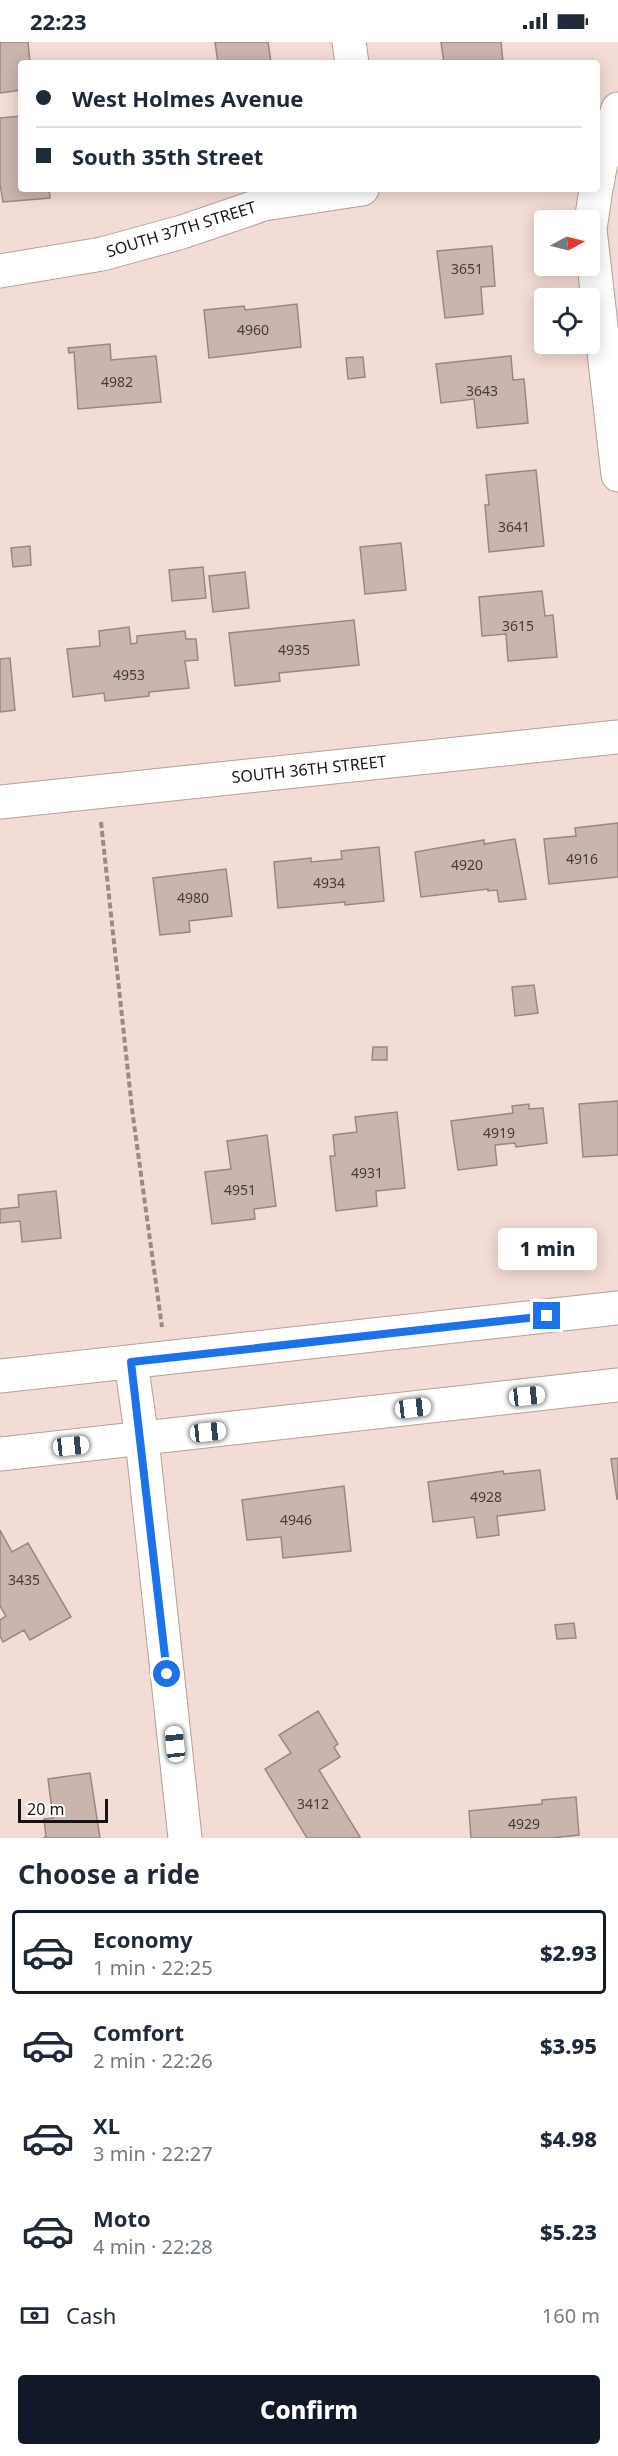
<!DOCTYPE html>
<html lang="en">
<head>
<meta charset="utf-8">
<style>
  :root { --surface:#fff; --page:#f2f2f3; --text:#1f2937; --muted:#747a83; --line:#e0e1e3; --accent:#111827 }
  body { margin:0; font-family:"Noto Sans",sans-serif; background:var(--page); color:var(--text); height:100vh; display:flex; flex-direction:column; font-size:22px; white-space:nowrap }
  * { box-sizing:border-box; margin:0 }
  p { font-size:20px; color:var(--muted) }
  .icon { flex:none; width:33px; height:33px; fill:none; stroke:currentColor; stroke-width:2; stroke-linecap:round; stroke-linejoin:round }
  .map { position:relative; height:1796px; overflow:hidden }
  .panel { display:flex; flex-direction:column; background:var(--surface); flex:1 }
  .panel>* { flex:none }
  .hud { position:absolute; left:18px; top:18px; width:582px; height:132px; border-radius:6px; box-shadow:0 3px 15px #0003; display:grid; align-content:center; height:132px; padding:0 18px; background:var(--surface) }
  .needle { width:39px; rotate:83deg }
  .buttons { position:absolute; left:534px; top:168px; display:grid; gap:12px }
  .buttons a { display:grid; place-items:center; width:66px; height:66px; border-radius:6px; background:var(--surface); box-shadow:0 3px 15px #0003; font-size:30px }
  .scale { position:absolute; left:18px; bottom:15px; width:90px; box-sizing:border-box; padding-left:6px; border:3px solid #1a1210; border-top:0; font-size:16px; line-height:21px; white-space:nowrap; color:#1a1210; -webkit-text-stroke:4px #fff; paint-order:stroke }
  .end { position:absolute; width:27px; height:27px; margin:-14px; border:8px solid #1a73e8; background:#fff; box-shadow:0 0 0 3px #fff }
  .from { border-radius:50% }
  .bubble { position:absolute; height:42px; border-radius:6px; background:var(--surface); box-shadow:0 3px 15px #0003; font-size:20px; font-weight:800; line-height:42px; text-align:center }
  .car { position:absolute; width:18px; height:36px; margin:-18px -9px; border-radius:8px; box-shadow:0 0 4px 2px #0007; background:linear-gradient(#fff 24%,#345 0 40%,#fff 0 76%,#345 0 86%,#fff 0) }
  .hud b { display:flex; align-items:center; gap:21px; height:57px; font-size:22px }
  .hud b+b { border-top:2px solid var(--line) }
  .hud i { width:15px; height:15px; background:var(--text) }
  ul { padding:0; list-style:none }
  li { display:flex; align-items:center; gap:18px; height:84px; margin:0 12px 9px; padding:0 6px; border:3px solid transparent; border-radius:6px }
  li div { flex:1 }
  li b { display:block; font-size:22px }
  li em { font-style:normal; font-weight:800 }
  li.current { border-color:var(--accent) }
  li>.icon { width:54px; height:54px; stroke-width:1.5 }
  h2 { padding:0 18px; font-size:27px; line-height:72px }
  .pay { display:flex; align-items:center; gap:15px; height:66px; padding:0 18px; font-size:22px }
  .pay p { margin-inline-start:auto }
  .button { display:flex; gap:12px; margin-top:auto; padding:12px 18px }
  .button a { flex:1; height:69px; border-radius:6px; background:var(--accent); color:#fff; font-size:24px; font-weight:800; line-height:69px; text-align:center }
  .status { display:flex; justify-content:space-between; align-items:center; height:42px; padding:0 30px; background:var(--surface); direction:ltr }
  .status svg { height:16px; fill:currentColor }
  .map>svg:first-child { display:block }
  .building { fill:#cab5ae; stroke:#9b8780; stroke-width:1.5 }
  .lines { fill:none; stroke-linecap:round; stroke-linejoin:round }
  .minor-casing { stroke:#b49f99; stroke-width:35 }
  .path { stroke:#9a8a85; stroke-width:4; stroke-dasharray:6 3; stroke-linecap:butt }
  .minor { stroke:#fff; stroke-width:33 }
  .route { stroke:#1a73e8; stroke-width:8 }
  .labels { text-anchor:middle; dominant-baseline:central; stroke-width:6; stroke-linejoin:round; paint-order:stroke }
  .number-label { font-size:14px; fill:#463b38 }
  .street-label { font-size:16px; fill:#1a1210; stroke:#fff }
</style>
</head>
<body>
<div class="status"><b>22:23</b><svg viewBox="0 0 49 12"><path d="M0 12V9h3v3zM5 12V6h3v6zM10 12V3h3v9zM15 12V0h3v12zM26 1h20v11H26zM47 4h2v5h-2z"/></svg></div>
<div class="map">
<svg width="618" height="1796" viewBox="0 0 618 1796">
  <rect width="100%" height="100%" fill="#f3dcd5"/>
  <path class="building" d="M 0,0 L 28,0 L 30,21 L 21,21 L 21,48 L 0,51 Z
    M 215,0 L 268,0 L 271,21 L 218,21 Z
    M 441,0 L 501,0 L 503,21 L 444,21 Z
    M 21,74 L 21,147 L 49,147 L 50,156 L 3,160 L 0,142 L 0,76 Z
    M 492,204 L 495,244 L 481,245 L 483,272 L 445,276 L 437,209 Z
    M 297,262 L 301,305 L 209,316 L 204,268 L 244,264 L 245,268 Z
    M 110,302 L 111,318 L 156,314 L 161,360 L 78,367 L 74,310 L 69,311 L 68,306 Z
    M 511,314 L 513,338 L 524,337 L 528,381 L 477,386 L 474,357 L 441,361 L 436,322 Z
    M 363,315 L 365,335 L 348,337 L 346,316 Z
    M 536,428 L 544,504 L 489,510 L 485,463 L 489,463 L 486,433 Z
    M 401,501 L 406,548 L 365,552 L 360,505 Z
    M 30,504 L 31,523 L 13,525 L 11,506 Z
    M 203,525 L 206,556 L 172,559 L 169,528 Z
    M 245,530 L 249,566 L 213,570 L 209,534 Z
    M 542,549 L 545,574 L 553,573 L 557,615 L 508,619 L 506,592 L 482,594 L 479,555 Z
    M 354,578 L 359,623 L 279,631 L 280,639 L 235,644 L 229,591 Z
    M 129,585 L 131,602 L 137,601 L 137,594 L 185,589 L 186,597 L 196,597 L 198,618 L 185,619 L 189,646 L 149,650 L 149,654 L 105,659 L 104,651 L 73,655 L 67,607 L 100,604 L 99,589 Z
    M 10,616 L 15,668 L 0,670 L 0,617 Z
    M 618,781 L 618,835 L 549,842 L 544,797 L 576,794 L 575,786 Z
    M 515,797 L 526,857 L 499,860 L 497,848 L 488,849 L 488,847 L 421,855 L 415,810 L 484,798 L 484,802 Z
    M 379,805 L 384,859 L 345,863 L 345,860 L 278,866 L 274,820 L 311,816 L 311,820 L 342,817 L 341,809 Z
    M 226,827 L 232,874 L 189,879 L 190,890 L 160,893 L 153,836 Z
    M 534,943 L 538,971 L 515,974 L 512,945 Z
    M 373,1005 L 387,1005 L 387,1018 L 372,1018 Z
    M 618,1059 L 618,1113 L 583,1115 L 579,1062 Z
    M 529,1062 L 529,1067 L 543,1066 L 547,1101 L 516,1105 L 515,1101 L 495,1103 L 497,1123 L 458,1128 L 451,1079 L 513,1071 L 512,1064 Z
    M 397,1070 L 405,1146 L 376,1149 L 377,1164 L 336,1169 L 330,1114 L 335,1114 L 333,1093 L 357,1090 L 355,1075 Z
    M 267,1093 L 276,1164 L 254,1167 L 255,1177 L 212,1182 L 205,1130 L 231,1127 L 227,1099 Z
    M 56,1149 L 61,1196 L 22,1200 L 20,1179 L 0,1181 L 0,1167 L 19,1165 L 18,1153 Z
    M 618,1416 L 618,1457 L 617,1457 L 611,1417 Z
    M 540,1428 L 545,1468 L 497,1474 L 499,1493 L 477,1496 L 474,1475 L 433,1480 L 428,1440 L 503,1429 L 504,1432 Z
    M 344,1444 L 351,1509 L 283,1516 L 281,1495 L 247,1498 L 242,1458 Z
    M 0,1488 L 12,1510 L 28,1501 L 71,1575 L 30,1598 L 24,1588 L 3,1600 L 0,1594 L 0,1578 L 6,1574 L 0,1564 Z
    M 574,1581 L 576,1596 L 557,1597 L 555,1583 Z
    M 318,1669 L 338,1702 L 334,1705 L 340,1715 L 319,1728 L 360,1795 L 358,1796 L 307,1796 L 265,1727 L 291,1711 L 279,1693 Z
    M 90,1731 L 100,1796 L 43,1796 L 46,1795 L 44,1777 L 53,1776 L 48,1737 Z
    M 576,1755 L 579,1793 L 552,1796 L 471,1796 L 469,1769 L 542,1762 L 542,1758 Z"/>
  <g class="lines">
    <defs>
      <path id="minor" d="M 349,0 L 352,21
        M 597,143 L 600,125 L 618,67
        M 596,147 L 590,187 L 618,433
        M 0,229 L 102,212 L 182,190 L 264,162 L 362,147
        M 0,760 L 618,695
        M 131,1320 L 142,1397 L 185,1796
        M 0,1334 L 618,1266
        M 0,1412 L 618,1343"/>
    </defs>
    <use href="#minor" class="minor-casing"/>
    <path class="path" d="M 101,780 L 132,1067 L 162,1285"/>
    <use href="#minor" class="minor"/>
  </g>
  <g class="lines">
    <path class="route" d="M 167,1632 L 131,1320 L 547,1274"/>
  </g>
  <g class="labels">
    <g class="number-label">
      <text x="467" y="226">3651</text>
      <text x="253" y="287">4960</text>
      <text x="117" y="339">4982</text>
      <text x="482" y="348">3643</text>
      <text x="514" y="484">3641</text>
      <text x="518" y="583">3615</text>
      <text x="294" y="607">4935</text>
      <text x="129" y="632">4953</text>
      <text x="582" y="816">4916</text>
      <text x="467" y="822">4920</text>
      <text x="329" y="840">4934</text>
      <text x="193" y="855">4980</text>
      <text x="499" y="1090">4919</text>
      <text x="367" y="1130">4931</text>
      <text x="240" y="1147">4951</text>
      <text x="486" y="1454">4928</text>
      <text x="296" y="1477">4946</text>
      <text x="24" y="1537">3435</text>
      <text x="313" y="1761">3412</text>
      <text x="524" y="1781">4929</text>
    </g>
    <g class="street-label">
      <text transform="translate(181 187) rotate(-17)">SOUTH 37TH STREET</text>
      <text transform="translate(309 727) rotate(-6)">SOUTH 36TH STREET</text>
    </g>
  </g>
</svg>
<div class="buttons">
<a><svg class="needle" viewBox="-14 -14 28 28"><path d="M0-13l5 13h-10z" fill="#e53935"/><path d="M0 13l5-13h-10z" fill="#747a83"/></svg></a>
<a><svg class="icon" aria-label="locate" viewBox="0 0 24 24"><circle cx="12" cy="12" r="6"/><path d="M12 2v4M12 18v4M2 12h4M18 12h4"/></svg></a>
</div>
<div class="scale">20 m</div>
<i class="end from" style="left:167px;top:1632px"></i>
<i class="end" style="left:547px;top:1274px"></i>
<div class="bubble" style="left:498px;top:1186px;width:99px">1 min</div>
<i class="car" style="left:527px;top:1354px;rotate:84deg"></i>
<i class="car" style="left:413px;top:1366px;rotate:83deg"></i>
<i class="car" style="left:208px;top:1390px;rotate:84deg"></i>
<i class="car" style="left:71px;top:1404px;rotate:84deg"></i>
<i class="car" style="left:175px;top:1702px;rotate:354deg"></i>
<div class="hud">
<b><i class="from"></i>West Holmes Avenue</b>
<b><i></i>South 35th Street</b>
</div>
</div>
<section class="panel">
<h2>Choose a ride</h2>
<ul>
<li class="current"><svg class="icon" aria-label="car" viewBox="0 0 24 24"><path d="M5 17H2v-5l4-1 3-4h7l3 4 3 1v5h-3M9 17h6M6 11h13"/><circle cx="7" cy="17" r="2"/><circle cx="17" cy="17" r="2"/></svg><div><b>Economy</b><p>1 min · 22:25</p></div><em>$2.93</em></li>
<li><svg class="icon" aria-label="car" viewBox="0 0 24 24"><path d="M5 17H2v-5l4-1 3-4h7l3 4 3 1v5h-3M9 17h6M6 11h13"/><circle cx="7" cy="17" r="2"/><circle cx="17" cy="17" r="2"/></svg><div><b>Comfort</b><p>2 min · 22:26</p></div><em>$3.95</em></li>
<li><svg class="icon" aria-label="car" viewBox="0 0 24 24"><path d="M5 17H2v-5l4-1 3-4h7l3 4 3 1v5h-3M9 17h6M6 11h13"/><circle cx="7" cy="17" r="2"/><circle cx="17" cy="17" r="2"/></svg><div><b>XL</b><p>3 min · 22:27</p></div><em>$4.98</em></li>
<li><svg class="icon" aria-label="car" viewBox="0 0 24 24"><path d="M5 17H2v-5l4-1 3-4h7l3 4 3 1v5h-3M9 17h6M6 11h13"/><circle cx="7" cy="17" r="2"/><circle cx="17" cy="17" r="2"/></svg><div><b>Moto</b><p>4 min · 22:28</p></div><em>$5.23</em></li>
</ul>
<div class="pay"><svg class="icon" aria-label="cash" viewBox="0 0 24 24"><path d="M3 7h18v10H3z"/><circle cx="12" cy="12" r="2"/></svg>Cash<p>160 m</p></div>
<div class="button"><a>Confirm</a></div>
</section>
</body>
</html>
